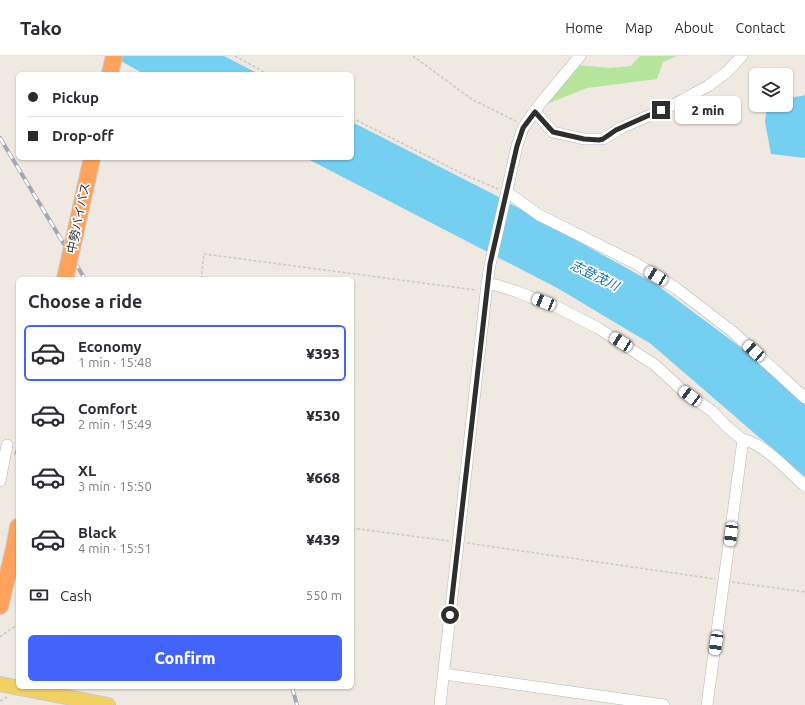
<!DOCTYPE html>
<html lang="en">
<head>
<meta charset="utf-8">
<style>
  :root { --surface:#fff; --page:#f7f7f7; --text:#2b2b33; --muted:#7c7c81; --line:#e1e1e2; --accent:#4264fb }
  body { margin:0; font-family:Ubuntu,"Noto Sans JP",sans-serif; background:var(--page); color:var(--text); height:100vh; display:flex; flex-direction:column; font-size:15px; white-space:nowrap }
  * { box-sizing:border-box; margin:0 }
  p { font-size:13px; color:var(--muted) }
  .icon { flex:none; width:22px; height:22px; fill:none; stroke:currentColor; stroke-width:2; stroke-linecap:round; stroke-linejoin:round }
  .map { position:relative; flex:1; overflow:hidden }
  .drawer { position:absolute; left:16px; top:221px; width:338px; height:412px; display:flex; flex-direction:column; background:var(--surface); border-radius:6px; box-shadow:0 1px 3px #0004 }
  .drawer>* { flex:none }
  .hud { position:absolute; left:16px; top:16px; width:338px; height:88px; border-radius:6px; box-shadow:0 1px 3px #0004; display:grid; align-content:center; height:88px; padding:0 12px; background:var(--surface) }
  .buttons { position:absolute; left:749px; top:12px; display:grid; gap:8px }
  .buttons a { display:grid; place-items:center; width:44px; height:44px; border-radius:6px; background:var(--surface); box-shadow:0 1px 3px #0004; font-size:20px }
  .end { position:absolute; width:18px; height:18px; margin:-9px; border:5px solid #2e2e2e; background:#fff; box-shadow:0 0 0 2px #fff }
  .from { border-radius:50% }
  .bubble { position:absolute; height:28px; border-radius:6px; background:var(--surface); box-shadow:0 1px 3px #0004; font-size:13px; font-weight:800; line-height:28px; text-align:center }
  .car { position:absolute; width:12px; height:24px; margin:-12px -6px; border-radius:5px; box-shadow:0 0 3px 1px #0007; background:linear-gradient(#fff 24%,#345 0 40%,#fff 0 76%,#345 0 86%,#fff 0) }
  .hud b { display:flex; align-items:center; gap:14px; height:38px; font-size:15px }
  .hud b+b { border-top:1px solid var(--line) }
  .hud i { width:10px; height:10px; background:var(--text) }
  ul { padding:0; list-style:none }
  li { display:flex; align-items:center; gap:12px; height:56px; margin:0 8px 6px; padding:0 4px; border:2px solid transparent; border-radius:6px }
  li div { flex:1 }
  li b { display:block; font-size:15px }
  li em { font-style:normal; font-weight:800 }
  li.active { border-color:var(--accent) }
  li>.icon { width:36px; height:36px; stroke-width:1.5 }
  h2 { padding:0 12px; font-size:18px; line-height:48px }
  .pay { display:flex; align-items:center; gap:10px; height:44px; padding:0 12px; font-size:15px }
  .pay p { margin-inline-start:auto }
  .cta { display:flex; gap:8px; margin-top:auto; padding:8px 12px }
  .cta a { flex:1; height:46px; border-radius:6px; background:var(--accent); color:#fff; font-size:16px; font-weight:800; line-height:46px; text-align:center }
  header { display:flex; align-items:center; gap:24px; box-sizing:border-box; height:56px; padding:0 20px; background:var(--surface); border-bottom:1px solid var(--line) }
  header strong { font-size:19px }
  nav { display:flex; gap:22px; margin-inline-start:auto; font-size:14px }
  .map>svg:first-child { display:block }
  .green { fill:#b6e59e }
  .water { fill:#75cff0 }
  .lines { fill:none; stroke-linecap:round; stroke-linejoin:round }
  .minor-tunnel { stroke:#c8c4bd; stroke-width:11; stroke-dasharray:11 5.5; stroke-linecap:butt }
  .minor-casing { stroke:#b4b7c1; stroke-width:12 }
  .major-casing { stroke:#c9c9c9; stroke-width:16 }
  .highway-casing { stroke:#c9c9c9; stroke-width:18 }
  .path { stroke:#c9c9c9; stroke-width:1.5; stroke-dasharray:3 2; stroke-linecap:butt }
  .minor { stroke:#fff; stroke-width:11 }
  .major { stroke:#f2d163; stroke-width:14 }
  .highway { stroke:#ffa35c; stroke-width:16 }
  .rail-casing { stroke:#a3a6b8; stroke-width:4 }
  .rail { stroke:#fff; stroke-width:2.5; stroke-dasharray:8; stroke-linecap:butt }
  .highway-bridge-casing { stroke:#c9c9c9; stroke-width:18; stroke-linecap:butt }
  .highway-bridge { stroke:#ffa35c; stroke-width:16 }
  .route { stroke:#2e2e2e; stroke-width:5 }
  .labels { text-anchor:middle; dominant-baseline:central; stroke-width:3.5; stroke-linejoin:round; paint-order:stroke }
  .street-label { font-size:12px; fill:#2e2e2e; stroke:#fff }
  .water-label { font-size:13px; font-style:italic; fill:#0d6fa3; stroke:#fff }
</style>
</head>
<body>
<header>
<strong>Tako</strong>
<nav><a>Home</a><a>Map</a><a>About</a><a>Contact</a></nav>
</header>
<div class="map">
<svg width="805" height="649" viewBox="0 0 805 649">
  <rect width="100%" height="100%" fill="#efe9e1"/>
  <path class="green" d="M 640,0 L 677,0 L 663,6 L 657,23 L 587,32 L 547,48 L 578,9 L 609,12 L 631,10 Z"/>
  <path class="water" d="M 112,0 L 224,0 L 259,18 L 144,18 Z
    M 805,39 L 805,102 L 771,98 L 765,66 L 767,49 L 786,49 L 786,42 L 802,40 Z
    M 352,66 L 493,138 L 657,229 L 743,293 L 805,349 L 805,421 L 651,288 L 559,233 L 306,102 L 352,102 Z"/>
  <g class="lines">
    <path class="minor-tunnel" d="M 16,393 L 18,394"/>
    <defs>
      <path id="minor" d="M 535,56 L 553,76 L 584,83 L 603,83 L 621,72 L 673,49 L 708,30 L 727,16 L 742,0
        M 507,136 L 539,159 L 635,207 L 677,233 L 733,276 L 805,342
        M 487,228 L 496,229 L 515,235 L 559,252 L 598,272 L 655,309 L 682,334 L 712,355 L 725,369 L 743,384 L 707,649
        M 743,384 C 763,386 790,417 805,430
        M 0,425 L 7,389
        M 444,618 L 664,649
        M 440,649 L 487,228 L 490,209 L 517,90 L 523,72 L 539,49 L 580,0"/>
      <path id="major" d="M 0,628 L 108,649"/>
      <path id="highway" d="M 110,18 L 114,0
        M 0,550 L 14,493 L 18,471"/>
    </defs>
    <use href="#minor" class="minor-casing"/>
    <use href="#major" class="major-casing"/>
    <use href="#highway" class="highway-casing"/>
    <path class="path" d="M 235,0 L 268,18
      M 413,0 L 473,44 L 516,65
      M 352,62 L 463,118 L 498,133
      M 201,223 L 204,198 L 476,234
      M 352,472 L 449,485
      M 467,487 L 715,523
      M 732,526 L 805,536
      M 0,581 L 12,572 L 18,570
      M 0,645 L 7,641"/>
    <use href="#minor" class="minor"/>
    <use href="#major" class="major"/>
    <use href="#highway" class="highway"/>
    <defs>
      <path id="rail" d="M 0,82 L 85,223
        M 292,631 L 297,649"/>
    </defs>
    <use href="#rail" class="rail-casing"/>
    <use href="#rail" class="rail"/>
    <defs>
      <path id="highway-bridge" d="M 65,223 L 92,102"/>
    </defs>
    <use href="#highway-bridge" class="highway-bridge-casing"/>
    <use href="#highway-bridge" class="highway-bridge"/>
  </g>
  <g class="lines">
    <path class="route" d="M 450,559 L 490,208 L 517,90 L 523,72 L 535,56 L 553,76 L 584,83 L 599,84 L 603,83 L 616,74 L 636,65 L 661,54"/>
  </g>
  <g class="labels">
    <g class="street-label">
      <text transform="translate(78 162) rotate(-78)">中勢バイパス</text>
    </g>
    <g class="water-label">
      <text transform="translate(595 219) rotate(26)">志登茂川</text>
    </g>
  </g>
</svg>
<div class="buttons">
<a><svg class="icon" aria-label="layers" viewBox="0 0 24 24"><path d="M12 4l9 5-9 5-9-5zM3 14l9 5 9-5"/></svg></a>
</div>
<i class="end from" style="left:450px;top:559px"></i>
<i class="end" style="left:661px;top:54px"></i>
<div class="bubble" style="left:675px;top:40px;width:66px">2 min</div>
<i class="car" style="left:656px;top:220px;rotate:301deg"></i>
<i class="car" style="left:544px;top:246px;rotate:292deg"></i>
<i class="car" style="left:621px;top:286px;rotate:302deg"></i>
<i class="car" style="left:754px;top:295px;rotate:312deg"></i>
<i class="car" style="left:690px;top:340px;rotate:307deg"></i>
<i class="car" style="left:731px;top:478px;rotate:187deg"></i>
<i class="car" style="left:716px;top:587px;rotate:188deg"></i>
<div class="hud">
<b><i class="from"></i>Pickup</b>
<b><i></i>Drop-off</b>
</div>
<section class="drawer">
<h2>Choose a ride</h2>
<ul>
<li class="active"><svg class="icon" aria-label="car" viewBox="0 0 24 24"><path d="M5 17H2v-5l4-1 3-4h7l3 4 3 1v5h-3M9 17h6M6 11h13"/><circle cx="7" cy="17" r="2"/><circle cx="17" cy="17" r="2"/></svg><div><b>Economy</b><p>1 min · 15:48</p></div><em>¥393</em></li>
<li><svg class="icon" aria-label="car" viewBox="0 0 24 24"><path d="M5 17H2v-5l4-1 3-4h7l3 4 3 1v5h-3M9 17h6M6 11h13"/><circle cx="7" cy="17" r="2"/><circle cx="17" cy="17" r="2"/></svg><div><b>Comfort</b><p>2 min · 15:49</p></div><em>¥530</em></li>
<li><svg class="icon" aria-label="car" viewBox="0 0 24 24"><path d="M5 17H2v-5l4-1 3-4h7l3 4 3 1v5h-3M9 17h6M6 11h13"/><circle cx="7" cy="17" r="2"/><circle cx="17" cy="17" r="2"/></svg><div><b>XL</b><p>3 min · 15:50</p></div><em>¥668</em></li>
<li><svg class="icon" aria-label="car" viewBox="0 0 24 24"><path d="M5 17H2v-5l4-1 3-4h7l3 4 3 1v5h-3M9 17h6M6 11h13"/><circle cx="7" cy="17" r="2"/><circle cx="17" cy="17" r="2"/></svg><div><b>Black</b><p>4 min · 15:51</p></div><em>¥439</em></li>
</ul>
<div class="pay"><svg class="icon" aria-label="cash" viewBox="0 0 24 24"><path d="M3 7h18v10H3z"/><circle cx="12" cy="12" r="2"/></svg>Cash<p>550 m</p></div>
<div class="cta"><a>Confirm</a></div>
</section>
</div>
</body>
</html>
